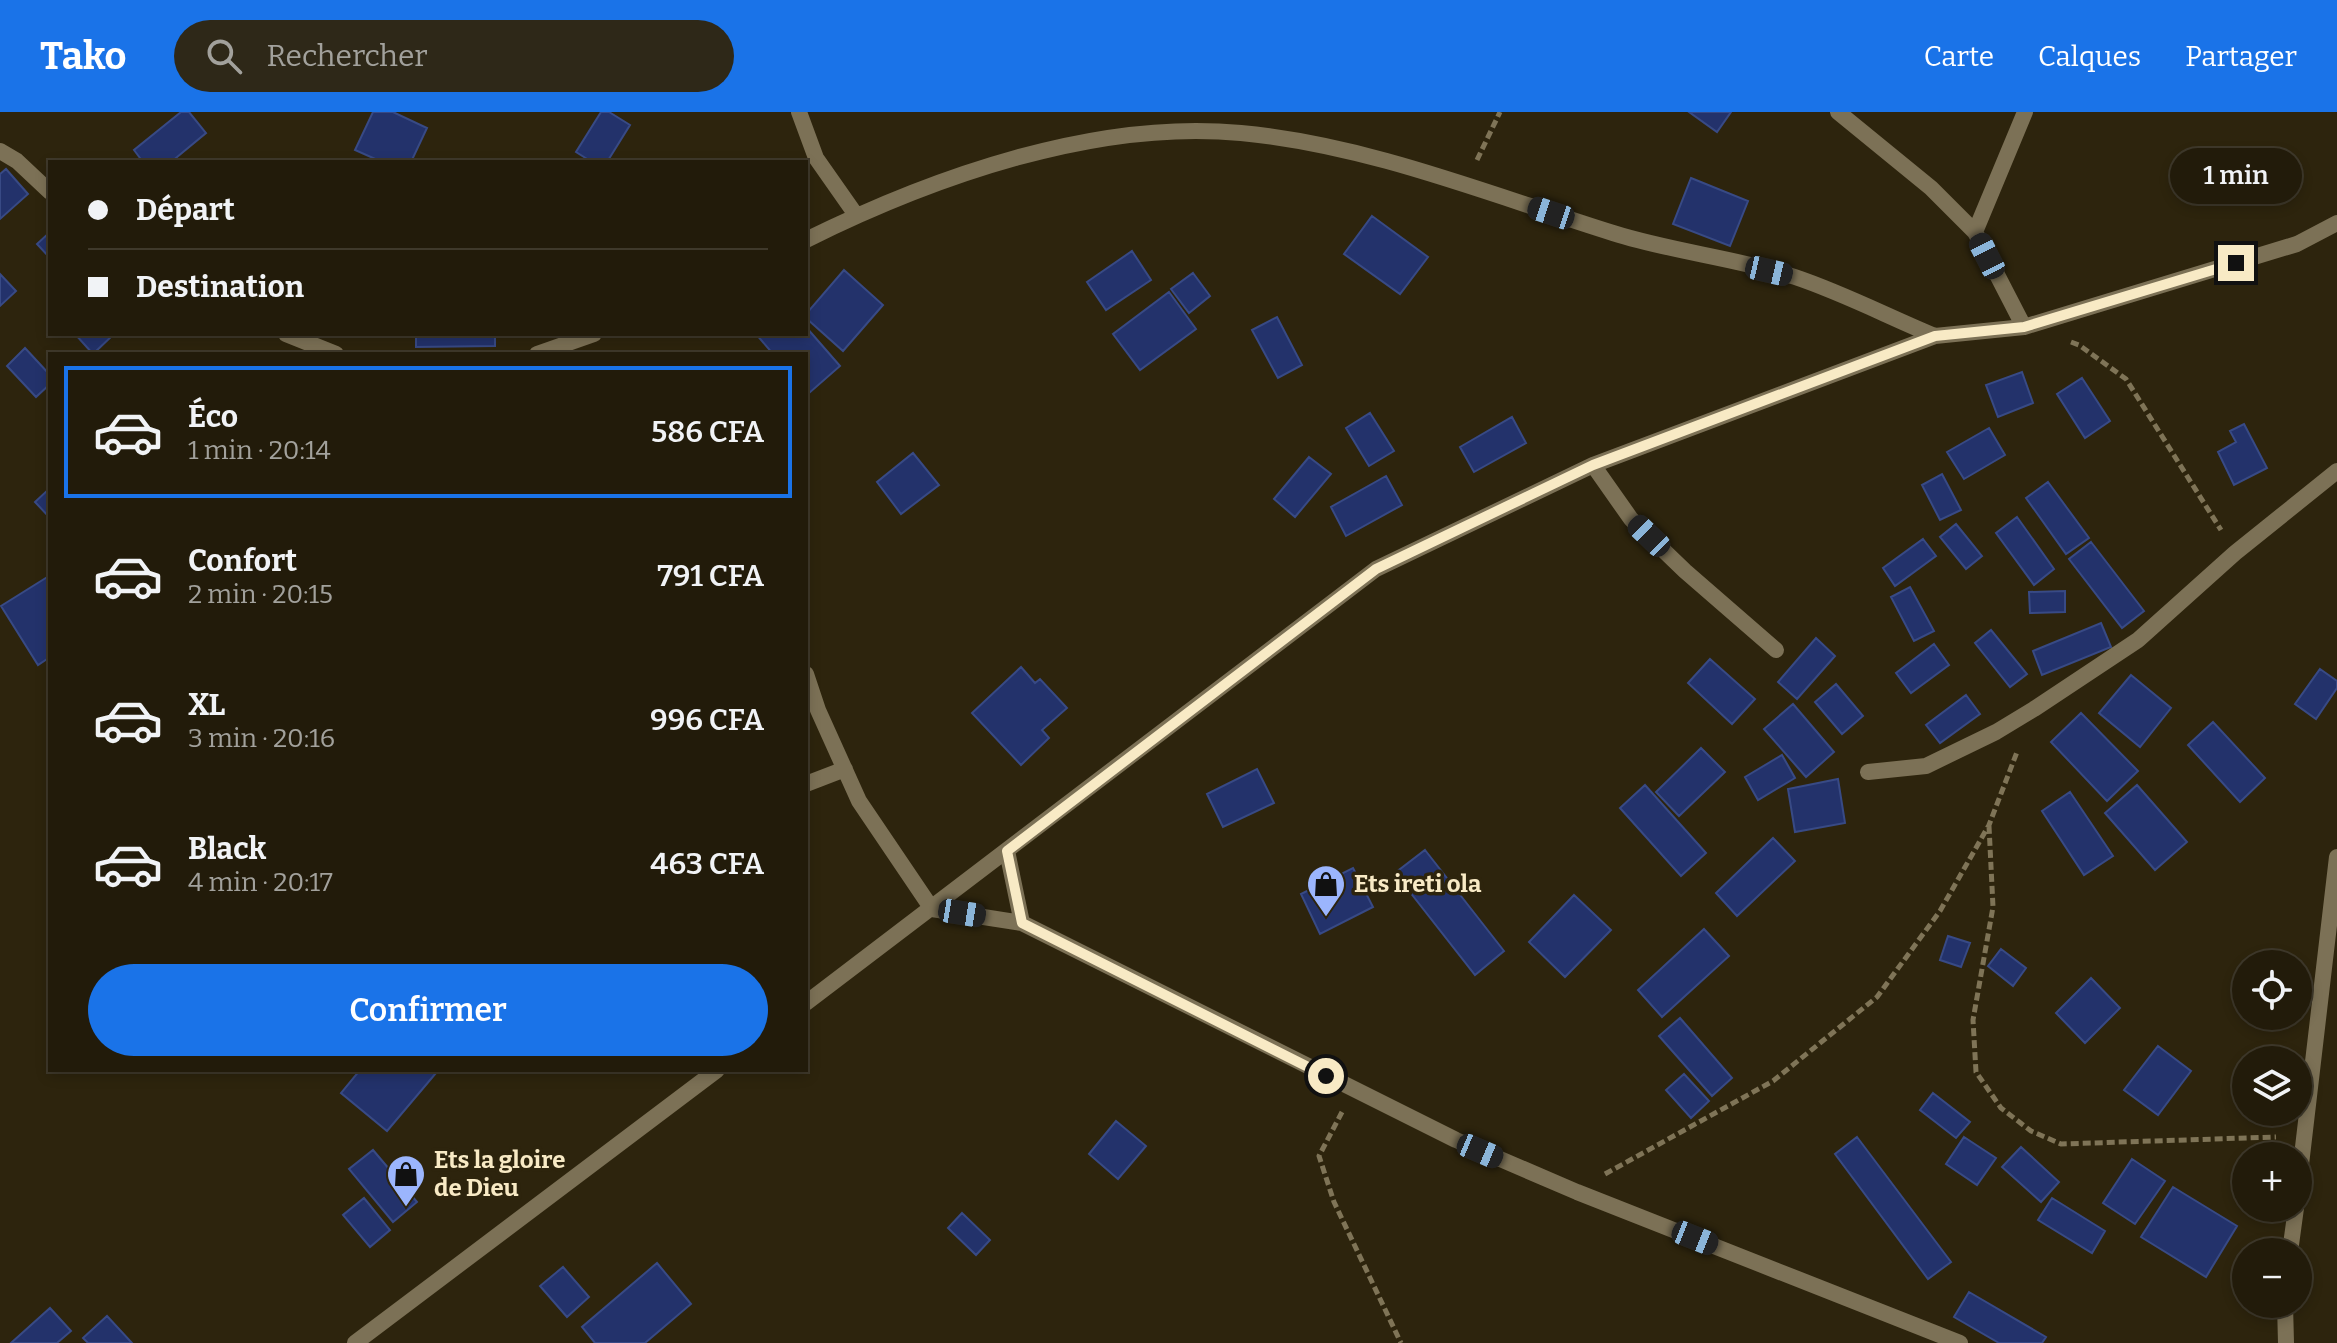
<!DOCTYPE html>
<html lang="fr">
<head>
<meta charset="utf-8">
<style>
  :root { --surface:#221b0a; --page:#2e2818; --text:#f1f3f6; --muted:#a2a19c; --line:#3f392b; --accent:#1a73e8 }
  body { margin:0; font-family:Bitter,serif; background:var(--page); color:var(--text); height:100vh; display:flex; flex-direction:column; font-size:30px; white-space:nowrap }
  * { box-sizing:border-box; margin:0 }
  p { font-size:26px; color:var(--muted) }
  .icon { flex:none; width:44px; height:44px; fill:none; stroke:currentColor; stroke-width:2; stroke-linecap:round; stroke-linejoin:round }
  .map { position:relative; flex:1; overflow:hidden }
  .drawer { position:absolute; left:48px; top:240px; width:760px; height:720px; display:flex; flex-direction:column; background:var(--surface); border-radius:0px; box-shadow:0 4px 12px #0003,0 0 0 2px var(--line) }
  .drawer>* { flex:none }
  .hud { position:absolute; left:48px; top:48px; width:760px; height:176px; border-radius:0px; box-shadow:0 4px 12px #0003,0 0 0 2px var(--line); display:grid; align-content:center; height:176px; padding:0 40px; background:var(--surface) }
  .buttons { position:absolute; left:2232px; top:838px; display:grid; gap:16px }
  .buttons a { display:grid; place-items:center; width:80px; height:80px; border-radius:50%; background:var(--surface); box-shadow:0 4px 12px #0003,0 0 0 2px var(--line); font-size:40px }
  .end { position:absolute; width:36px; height:36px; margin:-18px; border:10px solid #f8eac5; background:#111; box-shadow:0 0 0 4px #111 }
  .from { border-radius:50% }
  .bubble { position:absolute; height:56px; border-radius:28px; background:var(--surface); box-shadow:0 4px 12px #0003,0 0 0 2px var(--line); font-size:26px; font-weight:600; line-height:56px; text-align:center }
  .car { position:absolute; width:24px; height:48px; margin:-24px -12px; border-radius:10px; box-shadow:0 0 6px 2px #0007; background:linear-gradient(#222 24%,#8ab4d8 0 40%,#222 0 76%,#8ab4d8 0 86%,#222 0) }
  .hud b { display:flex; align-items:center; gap:28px; height:76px; font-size:30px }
  .hud b+b { border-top:2px solid var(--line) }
  .hud i { width:20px; height:20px; background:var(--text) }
  ul { padding:14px 0 0; list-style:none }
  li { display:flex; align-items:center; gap:24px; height:132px; margin:0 16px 12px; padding:0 24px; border:4px solid transparent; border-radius:0px }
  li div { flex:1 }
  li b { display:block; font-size:30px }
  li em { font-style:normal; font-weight:600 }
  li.current { border-color:var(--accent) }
  li>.icon { width:72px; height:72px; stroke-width:1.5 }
  .cta { display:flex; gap:16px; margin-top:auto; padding:16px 40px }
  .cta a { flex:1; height:92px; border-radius:48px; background:var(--accent); color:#fff; font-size:32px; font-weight:600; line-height:92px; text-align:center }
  header { display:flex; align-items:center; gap:48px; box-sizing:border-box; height:112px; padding:0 40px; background:var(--accent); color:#fff }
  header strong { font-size:38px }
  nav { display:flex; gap:44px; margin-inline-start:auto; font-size:28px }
  .search { width:560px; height:72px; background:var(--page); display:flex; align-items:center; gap:20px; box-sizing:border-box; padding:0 28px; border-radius:44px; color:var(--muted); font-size:30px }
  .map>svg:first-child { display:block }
  .building { fill:#23326b; stroke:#384a85; stroke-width:2 }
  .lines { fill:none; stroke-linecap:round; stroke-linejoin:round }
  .path { stroke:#7f7457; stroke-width:5; stroke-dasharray:8 4; stroke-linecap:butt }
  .minor { stroke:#7c7156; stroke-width:16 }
  .route { stroke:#f8eac5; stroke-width:10 }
  .labels { text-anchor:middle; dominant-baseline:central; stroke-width:7; stroke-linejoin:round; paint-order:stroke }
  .poi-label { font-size:24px; font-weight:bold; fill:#f8eac5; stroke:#2d240d; text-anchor:start }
</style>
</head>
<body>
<header>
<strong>Tako</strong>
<div class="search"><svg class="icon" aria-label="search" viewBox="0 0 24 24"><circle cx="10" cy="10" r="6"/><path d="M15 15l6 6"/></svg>Rechercher</div>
<nav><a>Carte</a><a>Calques</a><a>Partager</a></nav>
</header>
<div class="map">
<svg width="2337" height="1231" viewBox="0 0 2337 1231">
  <rect width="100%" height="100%" fill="#2d240d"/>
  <path class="building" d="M 181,0 L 189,0 L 206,21 L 171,50 L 143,50 L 134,38 Z
    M 373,0 L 393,0 L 427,16 L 411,50 L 382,50 L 355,38 Z
    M 601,0 L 609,0 L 630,13 L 607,50 L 592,50 L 576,40 Z
    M 1689,0 L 1731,0 L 1717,20 Z
    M 6,57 L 28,82 L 0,107 L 0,62 Z
    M 1691,66 L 1748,89 L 1730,134 L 1673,112 Z
    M 1372,104 L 1428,145 L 1400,182 L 1344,142 Z
    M 50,120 L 50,146 L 37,132 Z
    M 1132,139 L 1151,168 L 1106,198 L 1087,170 Z
    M 844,158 L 883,193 L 843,239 L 806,206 L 806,202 Z
    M 1193,161 L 1210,184 L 1189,201 L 1171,177 Z
    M 0,162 L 16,179 L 0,194 Z
    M 1169,180 L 1196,217 L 1140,258 L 1113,222 Z
    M 1277,205 L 1302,253 L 1278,266 L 1252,218 Z
    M 806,215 L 840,254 L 808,282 L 806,242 L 773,242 L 756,222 L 806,222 Z
    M 75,222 L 114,222 L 93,242 Z
    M 416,222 L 495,222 L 495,234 L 416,235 Z
    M 25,236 L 50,263 L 50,272 L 36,285 L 7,254 Z
    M 2022,260 L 2033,291 L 1998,305 L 1986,273 Z
    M 2082,266 L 2110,309 L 2085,326 L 2057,282 Z
    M 1370,301 L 1394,339 L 1369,354 L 1346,316 Z
    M 1512,305 L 1526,331 L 1474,360 L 1460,335 Z
    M 2244,312 L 2267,356 L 2234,373 L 2218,340 L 2236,330 L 2230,319 Z
    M 1989,316 L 2005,343 L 1964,367 L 1947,340 Z
    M 913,341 L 939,373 L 901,402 L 877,370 Z
    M 1309,345 L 1331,362 L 1295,405 L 1274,387 Z
    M 1942,362 L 1961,398 L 1940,408 L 1922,373 Z
    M 1386,364 L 1402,393 L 1346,424 L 1331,395 Z
    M 2048,370 L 2089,426 L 2066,442 L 2026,386 Z
    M 50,376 L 50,406 L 35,390 Z
    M 2017,405 L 2054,457 L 2034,473 L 1996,421 Z
    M 1956,412 L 1982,444 L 1966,457 L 1940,425 Z
    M 1923,427 L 1936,444 L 1895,474 L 1883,456 Z
    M 2091,430 L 2144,499 L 2122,516 L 2069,447 Z
    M 49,464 L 50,545 L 38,553 L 1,494 Z
    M 1910,475 L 1934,519 L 1914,529 L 1891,485 Z
    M 2065,479 L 2065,500 L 2030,501 L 2029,480 Z
    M 2101,511 L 2111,535 L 2042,563 L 2033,539 Z
    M 1991,518 L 2027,562 L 2010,575 L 1975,531 Z
    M 1816,526 L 1835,544 L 1797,587 L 1778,570 Z
    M 1934,532 L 1949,553 L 1911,581 L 1896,561 Z
    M 1710,547 L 1755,587 L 1732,612 L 1688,571 Z
    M 1021,555 L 1035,571 L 1040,567 L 1067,596 L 1042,618 L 1049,626 L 1021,653 L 972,601 Z
    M 2320,557 L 2337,569 L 2337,576 L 2316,607 L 2295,592 Z
    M 2131,563 L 2171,596 L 2140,635 L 2099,601 Z
    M 1836,572 L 1863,604 L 1842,622 L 1815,590 Z
    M 1966,583 L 1980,602 L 1940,631 L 1926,613 Z
    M 1793,592 L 1834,640 L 1806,665 L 1764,617 Z
    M 2081,601 L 2138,659 L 2107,689 L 2051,630 Z
    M 2213,610 L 2265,666 L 2240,690 L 2188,633 Z
    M 1701,636 L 1725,660 L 1679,704 L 1656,680 Z
    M 1782,643 L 1795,666 L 1758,688 L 1745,665 Z
    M 1257,657 L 1274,691 L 1223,715 L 1207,682 Z
    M 1838,667 L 1845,711 L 1795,720 L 1788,677 Z
    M 1645,673 L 1706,741 L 1681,764 L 1620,696 Z
    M 2137,673 L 2187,730 L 2155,758 L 2105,701 Z
    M 2070,680 L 2113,744 L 2084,763 L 2042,699 Z
    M 1773,726 L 1795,749 L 1737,804 L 1716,781 Z
    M 1425,738 L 1504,839 L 1475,863 L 1395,761 Z
    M 1353,756 L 1373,795 L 1320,822 L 1301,782 Z
    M 1574,783 L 1611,818 L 1565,865 L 1529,830 Z
    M 1704,817 L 1729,844 L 1662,905 L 1638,878 Z
    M 1948,824 L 1970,831 L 1961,855 L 1940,848 Z
    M 2001,837 L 2026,856 L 2013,874 L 1988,854 Z
    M 2091,866 L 2120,896 L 2085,931 L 2056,901 Z
    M 1680,906 L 1732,966 L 1712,984 L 1659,924 Z
    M 2158,934 L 2191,959 L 2158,1003 L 2124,978 Z
    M 360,958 L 433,958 L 436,961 L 387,1019 L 341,981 Z
    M 1684,962 L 1709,989 L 1691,1006 L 1666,978 Z
    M 1933,981 L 1970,1010 L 1956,1026 L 1920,998 Z
    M 1116,1009 L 1146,1034 L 1118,1067 L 1089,1042 Z
    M 1857,1025 L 1951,1150 L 1928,1167 L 1835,1042 Z
    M 1964,1025 L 1996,1046 L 1977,1073 L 1946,1052 Z
    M 2021,1035 L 2059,1070 L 2041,1090 L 2002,1055 Z
    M 373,1038 L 417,1090 L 393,1110 L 349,1057 Z
    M 2132,1047 L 2165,1069 L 2135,1112 L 2103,1091 Z
    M 2173,1075 L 2237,1114 L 2206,1165 L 2141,1125 Z
    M 364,1086 L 390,1118 L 370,1135 L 343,1103 Z
    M 2052,1086 L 2105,1119 L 2092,1141 L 2038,1108 Z
    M 962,1101 L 990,1128 L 976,1143 L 948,1116 Z
    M 657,1151 L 691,1192 L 645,1231 L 595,1231 L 582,1215 Z
    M 563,1155 L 589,1185 L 567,1205 L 540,1174 Z
    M 1969,1180 L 2046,1225 L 2042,1231 L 1999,1231 L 1954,1205 Z
    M 50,1196 L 71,1219 L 57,1231 L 11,1231 Z
    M 107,1204 L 132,1231 L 88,1231 L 83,1226 Z"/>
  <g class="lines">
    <path class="path" d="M 1477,48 L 1500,0
      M 2071,230 L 2079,233 L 2126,267 L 2221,418
      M 1989,714 L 1993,795 L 1973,908 L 1976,960 L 2001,996 L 2031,1019 L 2061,1032 L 2276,1025
      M 1342,1000 L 1319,1044 L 1334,1090 L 1401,1231
      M 1605,1062 L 1773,969 L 1877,885 L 1940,799 L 1989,713 L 2017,640"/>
    <path class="minor" d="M 799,0 L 816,46 L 856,103
      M 1838,0 L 1931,76 L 1975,120 L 2024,215
      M 0,39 L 17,49 L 50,80
      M 1975,120 L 2025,0
      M 806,128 C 933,65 1096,7 1241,21 C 1369,33 1491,83 1613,121 C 1673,140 1736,146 1795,165 C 1843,181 1889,205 1935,224
      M 286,222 L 336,242
      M 537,242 L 594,222
      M 1593,353 L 1631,407 L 1685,459 L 1776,538
      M 806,562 L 818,598 L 859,689 L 932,797 L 1022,811 L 1456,1028 L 1577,1080 L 1960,1231
      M 1868,660 L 1926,654 L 1996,620 L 2034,597 L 2138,528 L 2235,441 L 2337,359
      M 806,672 L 845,657
      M 1007,739 L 1022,811
      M 806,891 L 1376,457 L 1593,353 L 1935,224 L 2024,215 L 2297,132 L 2337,111
      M 2298,1078 L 2337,745
      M 2290,1140 L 2296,1096
      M 2285,1192 L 2286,1231
      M 355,1231 L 717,958"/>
  </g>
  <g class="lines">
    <path class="route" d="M 1326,964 L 1022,811 L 1007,739 L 1376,457 L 1593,353 L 1935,224 L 2024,215 L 2236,151"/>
  </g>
  <defs>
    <symbol id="shop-pin" viewBox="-11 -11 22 30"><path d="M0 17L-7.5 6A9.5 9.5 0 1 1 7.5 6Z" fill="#9bb5fd" stroke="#2d240d"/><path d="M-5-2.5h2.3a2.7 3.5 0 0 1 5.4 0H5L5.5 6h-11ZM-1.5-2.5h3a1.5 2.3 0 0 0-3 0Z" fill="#111"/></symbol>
  </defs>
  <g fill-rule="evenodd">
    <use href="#shop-pin" x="1304" y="750" width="44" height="60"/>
    <use href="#shop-pin" x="384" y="1040" width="44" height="60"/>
  </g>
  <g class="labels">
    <g class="poi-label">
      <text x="1354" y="772">Ets ireti ola</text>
      <text x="434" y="1048">Ets la gloire<tspan x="434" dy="28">de Dieu</tspan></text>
    </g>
  </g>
</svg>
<div class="buttons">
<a><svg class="icon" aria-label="locate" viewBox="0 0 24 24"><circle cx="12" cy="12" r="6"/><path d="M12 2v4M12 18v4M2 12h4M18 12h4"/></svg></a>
<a><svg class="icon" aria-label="layers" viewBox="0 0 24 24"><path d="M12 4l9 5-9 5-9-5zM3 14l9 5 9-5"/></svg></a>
<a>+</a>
<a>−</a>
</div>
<i class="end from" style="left:1326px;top:964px"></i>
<i class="end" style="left:2236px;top:151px"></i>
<div class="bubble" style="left:2170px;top:36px;width:132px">1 min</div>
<i class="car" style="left:1551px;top:101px;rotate:288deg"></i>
<i class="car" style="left:1987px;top:144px;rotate:333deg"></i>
<i class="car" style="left:1769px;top:159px;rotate:103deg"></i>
<i class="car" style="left:1649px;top:424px;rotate:314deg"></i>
<i class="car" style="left:962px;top:801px;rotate:99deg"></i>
<i class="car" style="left:1480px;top:1039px;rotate:113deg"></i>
<i class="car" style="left:1695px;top:1126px;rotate:112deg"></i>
<div class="hud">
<b><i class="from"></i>Départ</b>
<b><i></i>Destination</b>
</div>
<section class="drawer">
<ul>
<li class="current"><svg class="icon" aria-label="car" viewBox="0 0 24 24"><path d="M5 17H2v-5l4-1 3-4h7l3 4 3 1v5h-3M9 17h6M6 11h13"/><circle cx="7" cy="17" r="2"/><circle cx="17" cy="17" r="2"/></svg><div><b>Éco</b><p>1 min · 20:14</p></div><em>586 CFA</em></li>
<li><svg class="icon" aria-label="car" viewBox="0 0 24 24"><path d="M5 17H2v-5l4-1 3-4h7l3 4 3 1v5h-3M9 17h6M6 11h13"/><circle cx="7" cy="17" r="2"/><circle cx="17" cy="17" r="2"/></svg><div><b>Confort</b><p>2 min · 20:15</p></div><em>791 CFA</em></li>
<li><svg class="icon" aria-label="car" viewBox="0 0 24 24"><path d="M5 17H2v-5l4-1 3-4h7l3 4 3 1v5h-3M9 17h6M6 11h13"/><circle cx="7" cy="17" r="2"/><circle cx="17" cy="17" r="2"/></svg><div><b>XL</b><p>3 min · 20:16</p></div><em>996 CFA</em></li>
<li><svg class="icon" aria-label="car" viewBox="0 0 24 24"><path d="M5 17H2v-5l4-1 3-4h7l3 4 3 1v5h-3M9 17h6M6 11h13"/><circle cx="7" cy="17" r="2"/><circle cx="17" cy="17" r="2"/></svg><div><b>Black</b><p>4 min · 20:17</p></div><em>463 CFA</em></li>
</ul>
<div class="cta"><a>Confirmer</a></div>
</section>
</div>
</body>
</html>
